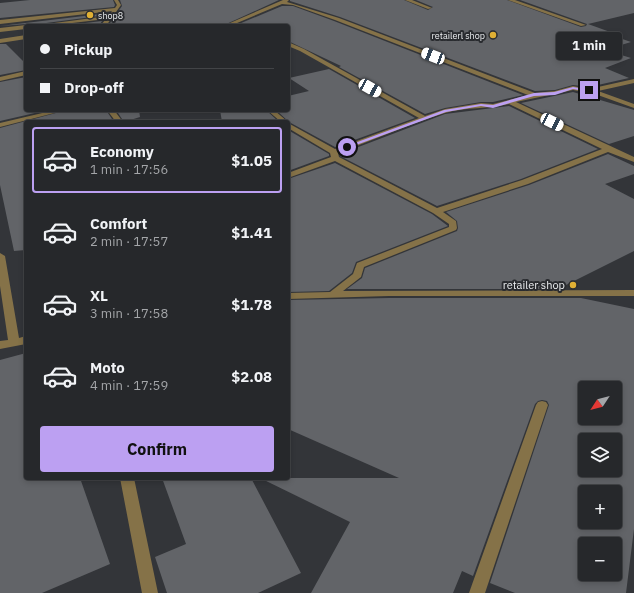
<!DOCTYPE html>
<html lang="en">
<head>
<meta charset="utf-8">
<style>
  :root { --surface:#26282b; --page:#323437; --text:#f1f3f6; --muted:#a4a6a9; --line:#424447; --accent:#bca0f2 }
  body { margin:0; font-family:"IBM Plex Sans",sans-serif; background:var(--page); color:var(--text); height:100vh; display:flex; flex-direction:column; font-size:15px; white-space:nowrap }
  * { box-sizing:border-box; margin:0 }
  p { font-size:13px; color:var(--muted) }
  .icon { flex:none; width:22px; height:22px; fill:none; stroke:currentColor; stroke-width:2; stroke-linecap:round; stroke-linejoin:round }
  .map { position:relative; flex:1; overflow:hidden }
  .sheet { position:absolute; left:24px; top:120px; width:266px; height:360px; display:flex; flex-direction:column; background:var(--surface); border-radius:4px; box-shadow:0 2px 6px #0003,0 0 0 1px var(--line) }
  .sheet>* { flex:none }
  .hud { position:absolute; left:24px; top:24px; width:266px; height:88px; border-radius:4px; box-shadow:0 2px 6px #0003,0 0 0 1px var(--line); display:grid; align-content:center; height:88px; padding:0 16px; background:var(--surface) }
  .needle { width:26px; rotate:234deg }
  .tools { position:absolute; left:578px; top:381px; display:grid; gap:8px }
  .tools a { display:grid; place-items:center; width:44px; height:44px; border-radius:4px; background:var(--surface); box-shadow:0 2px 6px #0003,0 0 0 1px var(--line); font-size:20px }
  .end { position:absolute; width:18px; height:18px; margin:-9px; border:5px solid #bca0f2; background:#111; box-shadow:0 0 0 2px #111 }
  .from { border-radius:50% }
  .bubble { position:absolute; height:28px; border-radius:4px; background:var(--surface); box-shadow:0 2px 6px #0003,0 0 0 1px var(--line); font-size:13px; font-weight:800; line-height:28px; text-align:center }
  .car { position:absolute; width:12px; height:24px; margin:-12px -6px; border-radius:5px; box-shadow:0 0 3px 1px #0007; background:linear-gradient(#fff 24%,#345 0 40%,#fff 0 76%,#345 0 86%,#fff 0) }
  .hud b { display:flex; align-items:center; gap:14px; height:38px; font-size:15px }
  .hud b+b { border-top:1px solid var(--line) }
  .hud i { width:10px; height:10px; background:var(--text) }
  ul { padding:7px 0 0; list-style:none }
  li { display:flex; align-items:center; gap:12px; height:66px; margin:0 8px 6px; padding:0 8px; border:2px solid transparent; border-radius:4px }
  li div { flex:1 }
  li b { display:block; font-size:15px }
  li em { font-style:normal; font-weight:800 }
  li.current { border-color:var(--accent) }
  li>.icon { width:36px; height:36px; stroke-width:1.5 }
  .cta { display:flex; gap:8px; margin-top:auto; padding:8px 16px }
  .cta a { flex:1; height:46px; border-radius:4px; background:var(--accent); color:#111; font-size:16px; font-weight:800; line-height:46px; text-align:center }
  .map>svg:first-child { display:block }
  .building { fill:#626468; fill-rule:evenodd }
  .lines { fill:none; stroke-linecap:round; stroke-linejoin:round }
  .street { fill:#857248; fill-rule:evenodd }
  .route { fill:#bca0f2 }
  .poi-dot { fill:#e0b034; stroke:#292b2f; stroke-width:1.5 }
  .labels { text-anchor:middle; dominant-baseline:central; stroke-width:4; stroke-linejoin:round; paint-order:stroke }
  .far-poi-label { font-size:9px; fill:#eceef0; stroke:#292b2f; text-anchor:start }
  .poi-label { font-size:11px; fill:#eceef0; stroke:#292b2f; text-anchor:end }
</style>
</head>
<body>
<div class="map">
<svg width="634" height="593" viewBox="0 0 634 593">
  <rect width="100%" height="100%" fill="#333539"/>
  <path class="building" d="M 30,0 L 113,0 L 115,5 L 114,7 L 0,18 L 0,3 Z
    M 120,0 L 279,0 L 222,26 L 108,26 L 122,6 Z
    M 290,0 L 404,0 L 428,10 L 433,7 L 416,0 L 507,0 L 581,27 L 586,26 L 587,24 L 520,0 L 634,0 L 634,13 L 588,24 L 613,33 L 608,34 L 631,42 L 605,50 L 631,58 L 605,68 L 629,78 L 589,87 L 573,85 L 555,90 L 535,91 L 340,17 L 290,1 Z
    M 282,6 L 293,6 L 334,21 L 523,95 L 493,102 L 481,102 L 445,108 L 425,114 L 339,67 L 341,66 L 288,41 L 288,26 L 234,26 Z
    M 109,13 L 107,15 L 31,25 L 30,26 L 26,24 L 0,26 Z
    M 102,21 L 99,26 L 60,26 Z
    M 0,44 L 6,44 L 26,64 L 26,70 L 0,75 Z
    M 329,69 L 415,118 L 335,147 L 289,122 L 276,110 L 288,110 L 288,96 L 309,91 L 289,78 Z
    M 26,77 L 26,110 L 48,110 L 0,121 L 0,82 Z
    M 573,92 L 634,110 L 634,136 L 609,144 L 521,103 Z
    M 509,106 L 598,149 L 521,179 L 437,206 L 340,156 L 340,154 L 445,114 Z
    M 67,110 L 106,110 L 114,122 L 26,122 L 26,250 L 14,251 L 0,185 L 0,128 Z
    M 116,110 L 139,110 L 140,117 L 124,122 Z
    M 220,110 L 266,110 L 279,122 L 222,122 Z
    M 288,130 L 329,154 L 329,156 L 288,171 Z
    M 608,154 L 634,166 L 634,174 L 605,184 L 634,199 L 634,251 L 558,289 L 347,289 L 362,278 L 365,268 L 457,231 L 458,228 L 457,221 L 446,212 L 529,185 Z
    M 335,163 L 432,214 L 448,226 L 356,262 L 352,273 L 329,291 L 288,292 L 288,179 Z
    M 389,298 L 581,298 L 634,309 L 634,529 L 626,593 L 515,593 L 490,583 L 549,405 L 547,401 L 542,400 L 538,401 L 535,404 L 473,576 L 462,571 L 453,593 L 311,593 L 350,522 L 260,478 L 399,478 L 288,429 L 288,300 ZM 585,388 L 615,388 L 615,418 L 585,418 ZM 585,440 L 615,440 L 615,470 L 585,470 ZM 585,492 L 615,492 L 615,522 L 585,522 ZM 585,544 L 615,544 L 615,574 L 585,574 Z
    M 26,353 L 26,478 L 80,478 L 110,564 L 42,593 L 0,593 L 0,360 Z
    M 162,478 L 251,478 L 301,573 L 258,593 L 167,593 L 155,557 L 186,544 Z"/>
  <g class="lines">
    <path class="street" d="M 114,0 L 118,0 L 121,5 L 106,26 L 100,26 L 106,19 L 47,26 L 31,26 L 108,16 L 112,11 L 0,24 L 0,20 L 115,8 L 117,5 Z
      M 283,0 L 289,0 L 287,2 L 339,18 L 535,93 L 555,91 L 573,86 L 589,89 L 634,79 L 634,83 L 598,91 L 634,104 L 634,108 L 595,94 L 573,90 L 516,102 L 634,157 L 634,162 L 608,152 L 528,184 L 443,212 L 456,221 L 457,228 L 456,230 L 364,267 L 361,277 L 343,291 L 634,290 L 634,296 L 389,296 L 288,299 L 288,293 L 330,292 L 353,274 L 357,263 L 449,227 L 449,224 L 433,213 L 335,161 L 288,178 L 288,173 L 331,157 L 330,153 L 288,128 L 288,123 L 335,149 L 419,118 L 300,51 L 288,46 L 288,42 L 304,49 L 425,116 L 445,109 L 481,103 L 493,104 L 528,95 L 335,20 L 293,5 L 282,4 L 230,26 L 223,26 ZM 509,104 L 602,149 L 522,180 L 437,208 L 339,157 L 338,153 C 374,140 409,124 445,113 C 466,107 488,109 509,104 Z
      M 405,0 L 412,0 L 432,8 L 428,9 Z
      M 508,0 L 515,0 L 586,25 L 581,26 Z
      M 26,25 L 28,26 L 26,26 L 26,29 L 0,32 L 0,28 Z
      M 26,35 L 26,39 L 0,43 L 0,39 Z
      M 26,71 L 26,75 L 0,81 L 0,77 Z
      M 55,110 L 66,110 L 0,127 L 0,123 Z
      M 107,110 L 114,110 L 123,122 L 116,122 Z
      M 267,110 L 274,110 L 288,122 L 281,122 Z
      M 0,253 L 5,256 L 19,338 L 26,336 L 26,344 L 0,349 L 0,341 L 8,340 L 0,286 Z
      M 542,401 L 546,402 L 548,405 L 485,593 L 469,593 L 536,405 L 538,402 Z
      M 120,478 L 134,478 L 158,593 L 142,593 Z"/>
  </g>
  <path class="route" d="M 573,87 L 591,90 L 589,92 L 573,89 L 555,95 L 534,96 L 493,108 L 481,106 L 446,112 L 348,148 L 344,147 L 444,110 L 481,104 L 493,105 L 534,93 L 554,92 Z"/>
  <g class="poi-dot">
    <circle cx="90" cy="15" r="4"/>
    <circle cx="493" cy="35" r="4"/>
    <circle cx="573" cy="285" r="4"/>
  </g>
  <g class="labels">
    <g class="far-poi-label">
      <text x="98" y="15">shop8</text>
      <text x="485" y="35" text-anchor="end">retailerl shop</text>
    </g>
    <g class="poi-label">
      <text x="565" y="285">retailer shop</text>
    </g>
  </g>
</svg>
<div class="tools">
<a><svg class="needle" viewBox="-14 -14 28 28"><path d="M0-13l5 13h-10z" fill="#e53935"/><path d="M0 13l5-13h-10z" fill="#a4a6a9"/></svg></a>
<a><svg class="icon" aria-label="layers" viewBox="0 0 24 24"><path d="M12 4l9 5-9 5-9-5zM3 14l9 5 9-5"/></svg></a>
<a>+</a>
<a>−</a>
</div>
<i class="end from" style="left:347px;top:147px"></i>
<i class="end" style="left:589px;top:90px"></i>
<div class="bubble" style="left:556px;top:32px;width:66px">1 min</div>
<i class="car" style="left:433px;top:56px;rotate:291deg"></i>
<i class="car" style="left:370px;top:88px;rotate:119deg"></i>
<i class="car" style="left:552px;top:122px;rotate:116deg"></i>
<div class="hud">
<b><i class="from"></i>Pickup</b>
<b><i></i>Drop-off</b>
</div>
<section class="sheet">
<ul>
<li class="current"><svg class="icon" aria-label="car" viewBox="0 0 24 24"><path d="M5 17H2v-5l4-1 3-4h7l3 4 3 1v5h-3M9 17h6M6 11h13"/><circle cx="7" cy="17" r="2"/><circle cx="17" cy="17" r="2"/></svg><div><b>Economy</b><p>1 min · 17:56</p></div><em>$1.05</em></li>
<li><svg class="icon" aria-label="car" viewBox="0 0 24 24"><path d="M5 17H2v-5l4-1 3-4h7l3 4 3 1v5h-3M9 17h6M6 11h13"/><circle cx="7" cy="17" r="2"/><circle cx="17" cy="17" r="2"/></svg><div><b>Comfort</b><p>2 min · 17:57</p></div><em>$1.41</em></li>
<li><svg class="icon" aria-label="car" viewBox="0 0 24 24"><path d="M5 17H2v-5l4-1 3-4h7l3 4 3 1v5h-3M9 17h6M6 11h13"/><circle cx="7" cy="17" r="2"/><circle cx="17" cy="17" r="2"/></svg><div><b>XL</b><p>3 min · 17:58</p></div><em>$1.78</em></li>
<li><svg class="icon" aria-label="car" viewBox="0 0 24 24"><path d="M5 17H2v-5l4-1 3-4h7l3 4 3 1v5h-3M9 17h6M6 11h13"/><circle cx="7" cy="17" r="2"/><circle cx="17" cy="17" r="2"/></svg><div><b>Moto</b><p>4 min · 17:59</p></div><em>$2.08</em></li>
</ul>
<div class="cta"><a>Confirm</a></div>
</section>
</div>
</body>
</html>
